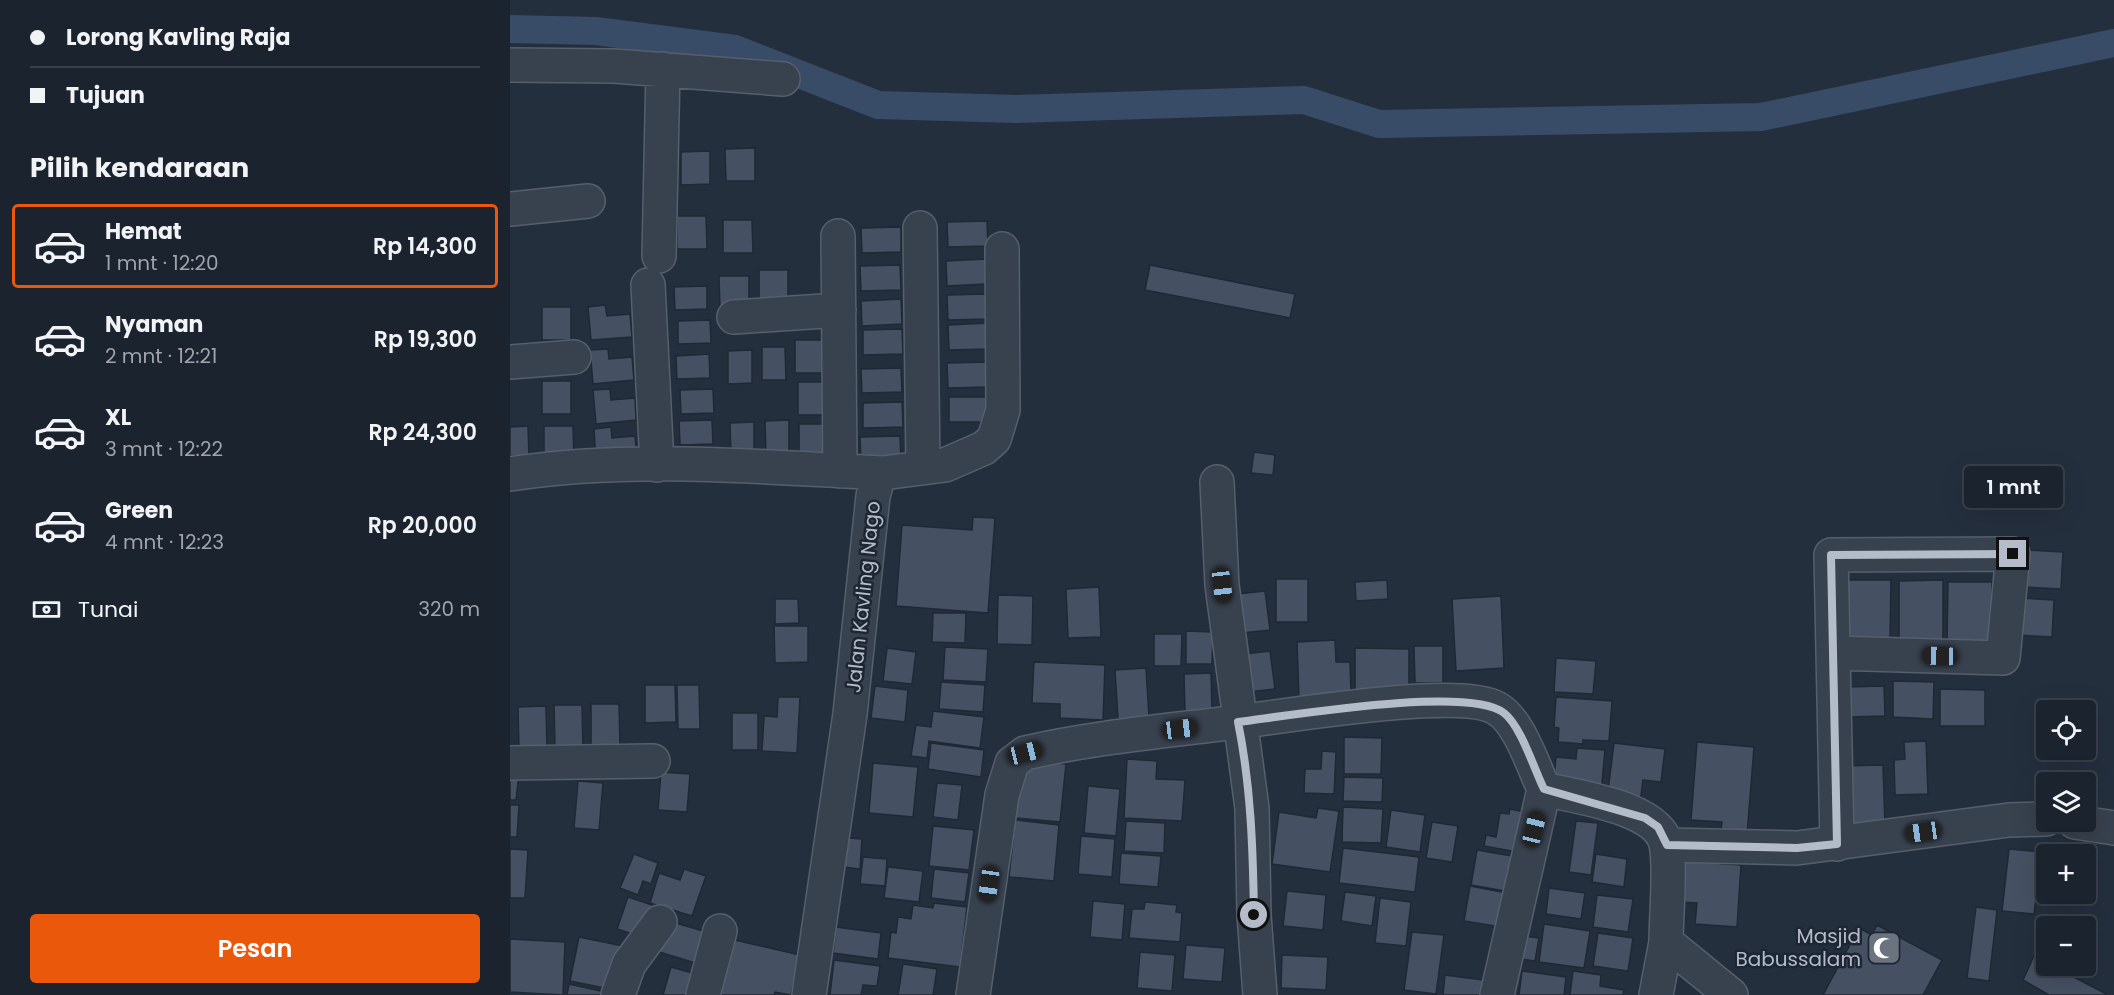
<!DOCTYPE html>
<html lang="id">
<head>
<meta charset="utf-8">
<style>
  :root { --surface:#1b232e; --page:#242b36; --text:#f1f3f6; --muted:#a0a4aa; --line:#39404a; --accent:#ea580c }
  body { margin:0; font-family:Poppins,sans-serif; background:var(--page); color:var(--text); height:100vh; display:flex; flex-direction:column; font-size:22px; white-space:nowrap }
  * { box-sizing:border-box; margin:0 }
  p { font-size:20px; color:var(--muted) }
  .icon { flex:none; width:33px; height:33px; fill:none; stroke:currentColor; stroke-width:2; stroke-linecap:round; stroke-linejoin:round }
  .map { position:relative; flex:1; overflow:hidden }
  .drawer { display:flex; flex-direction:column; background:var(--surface); width:510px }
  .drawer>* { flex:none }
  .top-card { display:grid; align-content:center; height:132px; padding:0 30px; background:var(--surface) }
  .buttons { position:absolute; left:1526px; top:700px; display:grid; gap:12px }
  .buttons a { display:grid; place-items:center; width:60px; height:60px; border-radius:6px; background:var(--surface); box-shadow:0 6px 24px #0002,0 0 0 2px var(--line); font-size:30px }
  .end { position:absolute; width:27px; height:27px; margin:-14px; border:8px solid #b4bcc9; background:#111; box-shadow:0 0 0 3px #111 }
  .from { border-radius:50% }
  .bubble { position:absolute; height:42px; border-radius:6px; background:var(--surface); box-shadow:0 6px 24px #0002,0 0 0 2px var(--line); font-size:20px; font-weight:600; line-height:42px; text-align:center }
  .car { position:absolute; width:18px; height:36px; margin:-18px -9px; border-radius:8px; box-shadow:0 0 4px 2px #0007; background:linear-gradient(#222 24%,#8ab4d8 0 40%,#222 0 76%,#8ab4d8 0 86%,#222 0) }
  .top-card b { display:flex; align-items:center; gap:21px; height:57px; font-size:22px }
  .top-card b+b { border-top:2px solid var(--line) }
  .top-card i { width:15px; height:15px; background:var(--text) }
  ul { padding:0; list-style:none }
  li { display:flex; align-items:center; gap:18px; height:84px; margin:0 12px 9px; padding:0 18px; border:3px solid transparent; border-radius:6px }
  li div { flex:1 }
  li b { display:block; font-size:22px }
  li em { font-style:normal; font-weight:600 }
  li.current { border-color:var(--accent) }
  li>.icon { width:54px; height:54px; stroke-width:1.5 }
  h2 { padding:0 30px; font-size:27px; line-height:72px }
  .pay { display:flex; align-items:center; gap:15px; height:66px; padding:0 30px; font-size:22px }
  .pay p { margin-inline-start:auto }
  .primary-button { display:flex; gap:12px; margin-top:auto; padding:12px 30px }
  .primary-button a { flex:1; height:69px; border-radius:6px; background:var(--accent); color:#fff; font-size:24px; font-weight:600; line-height:69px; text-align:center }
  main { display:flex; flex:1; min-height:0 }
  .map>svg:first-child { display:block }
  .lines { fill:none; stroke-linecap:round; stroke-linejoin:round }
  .canal { stroke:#394c67; stroke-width:28 }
  .building { fill:#455162; stroke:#1f2835; stroke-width:1.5 }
  .minor-casing { stroke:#565f6c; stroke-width:36 }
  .minor { stroke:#38414e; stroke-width:33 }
  .route { stroke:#b4bcc9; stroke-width:8 }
  .labels { text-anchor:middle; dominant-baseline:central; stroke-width:5; stroke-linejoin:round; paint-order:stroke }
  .street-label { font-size:20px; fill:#b4bcc9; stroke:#1d2633 }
  .poi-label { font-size:20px; fill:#b4bcc9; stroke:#1d2633; text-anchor:end }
</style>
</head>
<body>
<main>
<section class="drawer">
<div class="top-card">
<b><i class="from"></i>Lorong Kavling Raja</b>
<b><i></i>Tujuan</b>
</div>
<h2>Pilih kendaraan</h2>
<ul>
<li class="current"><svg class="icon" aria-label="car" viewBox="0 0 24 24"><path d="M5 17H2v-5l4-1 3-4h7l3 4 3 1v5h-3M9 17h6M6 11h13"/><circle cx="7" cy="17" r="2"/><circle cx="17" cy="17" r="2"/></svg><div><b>Hemat</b><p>1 mnt · 12:20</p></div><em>Rp 14,300</em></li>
<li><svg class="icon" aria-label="car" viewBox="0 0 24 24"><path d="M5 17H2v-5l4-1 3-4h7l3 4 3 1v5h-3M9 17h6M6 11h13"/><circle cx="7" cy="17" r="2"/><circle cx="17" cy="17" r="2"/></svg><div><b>Nyaman</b><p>2 mnt · 12:21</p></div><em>Rp 19,300</em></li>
<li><svg class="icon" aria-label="car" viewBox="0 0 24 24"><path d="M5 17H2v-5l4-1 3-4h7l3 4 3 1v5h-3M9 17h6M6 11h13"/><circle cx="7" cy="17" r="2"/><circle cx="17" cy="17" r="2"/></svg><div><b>XL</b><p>3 mnt · 12:22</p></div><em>Rp 24,300</em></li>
<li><svg class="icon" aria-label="car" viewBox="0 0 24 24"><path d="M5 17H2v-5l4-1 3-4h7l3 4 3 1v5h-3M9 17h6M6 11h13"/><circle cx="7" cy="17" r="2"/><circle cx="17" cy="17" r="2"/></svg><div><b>Green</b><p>4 mnt · 12:23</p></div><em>Rp 20,000</em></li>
</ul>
<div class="pay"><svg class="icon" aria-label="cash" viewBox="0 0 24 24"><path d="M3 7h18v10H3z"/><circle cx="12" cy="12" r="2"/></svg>Tunai<p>320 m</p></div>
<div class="primary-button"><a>Pesan</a></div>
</section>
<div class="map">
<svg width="1604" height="995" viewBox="0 0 1604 995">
  <rect width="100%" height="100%" fill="#242f3e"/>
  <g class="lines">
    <path class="canal" d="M 0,29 L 86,31 L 225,49 L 368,105 L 506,109 L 794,100 L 869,124 L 1251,117 L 1604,43"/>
  </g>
  <path class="building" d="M 245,148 L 245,181 L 216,181 L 215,149 Z
    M 200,151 L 200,184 L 171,185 L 171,152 Z
    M 167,216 L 196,216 L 197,249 L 167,249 Z
    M 213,220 L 242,220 L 243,253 L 213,253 Z
    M 477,221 L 478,246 L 438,247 L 437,222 Z
    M 391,227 L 391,252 L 352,253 L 351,228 Z
    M 476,259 L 476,284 L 437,286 L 436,261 Z
    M 390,265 L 391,290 L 351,291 L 350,266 Z
    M 640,265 L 785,294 L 780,318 L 635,290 Z
    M 249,270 L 278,270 L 278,303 L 249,303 Z
    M 209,276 L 239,276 L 239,309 L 210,309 Z
    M 197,286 L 197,309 L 165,310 L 164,287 Z
    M 477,294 L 478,319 L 438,320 L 437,295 Z
    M 391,299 L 392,324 L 352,326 L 351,301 Z
    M 95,305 L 97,316 L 120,314 L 122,337 L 81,340 L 78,307 Z
    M 32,307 L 61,307 L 61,340 L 32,340 Z
    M 200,320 L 201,343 L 168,344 L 168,321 Z
    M 478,323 L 479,349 L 439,350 L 438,325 Z
    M 392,329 L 393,354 L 353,355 L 353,330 Z
    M 285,340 L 315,340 L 315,373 L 285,373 Z
    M 252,347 L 275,347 L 276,380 L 252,380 Z
    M 98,349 L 99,359 L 122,357 L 124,380 L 83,384 L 80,350 Z
    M 242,350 L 242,383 L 218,384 L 218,351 Z
    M 199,354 L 200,378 L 167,379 L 166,356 Z
    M 477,362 L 478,387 L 438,388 L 437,363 Z
    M 391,368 L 392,392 L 352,393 L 351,369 Z
    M 32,381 L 61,381 L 61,414 L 32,414 Z
    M 288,382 L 316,382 L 317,415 L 288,415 Z
    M 100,389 L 101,400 L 125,398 L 126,420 L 86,424 L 83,390 Z
    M 203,389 L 204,413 L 171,414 L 170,390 Z
    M 439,397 L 479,397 L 479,422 L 439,422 Z
    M 392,402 L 393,427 L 353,428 L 353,403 Z
    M 202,420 L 203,444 L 170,445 L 169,421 Z
    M 279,420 L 279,453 L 256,454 L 255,421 Z
    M 244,422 L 244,455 L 221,455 L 220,423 Z
    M 289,424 L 318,424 L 318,457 L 289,457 Z
    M 18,426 L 19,456 L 0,456 L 0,427 Z
    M 34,426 L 63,426 L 64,459 L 34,459 Z
    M 101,427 L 102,438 L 125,436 L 127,459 L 86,462 L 84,429 Z
    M 390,436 L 391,461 L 351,462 L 350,437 Z
    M 744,452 L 765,455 L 763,475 L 741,473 Z
    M 463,517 L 485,518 L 478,613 L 386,606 L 392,525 L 462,530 Z
    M 1517,550 L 1553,552 L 1551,589 L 1515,587 Z
    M 766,579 L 798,579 L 798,622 L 766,622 Z
    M 877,580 L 878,599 L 846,601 L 845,582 Z
    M 1336,580 L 1381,580 L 1380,641 L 1337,641 Z
    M 1433,580 L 1433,642 L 1389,642 L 1389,581 Z
    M 1438,582 L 1482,582 L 1482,643 L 1437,643 Z
    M 589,587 L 591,637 L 558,638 L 556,589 Z
    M 755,591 L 760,630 L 732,633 L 727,594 Z
    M 488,595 L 523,596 L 522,645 L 487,644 Z
    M 991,596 L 994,668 L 946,671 L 942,599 Z
    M 1509,598 L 1544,600 L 1542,637 L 1506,635 Z
    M 265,599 L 288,599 L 289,623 L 265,624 Z
    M 423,613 L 456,613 L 455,643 L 422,642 Z
    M 264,626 L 298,626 L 298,662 L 265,663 Z
    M 676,631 L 703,632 L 702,664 L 676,664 Z
    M 644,634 L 672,634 L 671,666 L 644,666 Z
    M 825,640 L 826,662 L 840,662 L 841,696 L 789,698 L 787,642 Z
    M 904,646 L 933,646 L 933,683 L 905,683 Z
    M 435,647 L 478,649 L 476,682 L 433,680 Z
    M 377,648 L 406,652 L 402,684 L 373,681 Z
    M 845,648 L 899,649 L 899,692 L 845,692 Z
    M 760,651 L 765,689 L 739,692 L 734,654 Z
    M 1046,658 L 1086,661 L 1083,694 L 1044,692 Z
    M 524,662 L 595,665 L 593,720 L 550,718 L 550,704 L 522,703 Z
    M 636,668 L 639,717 L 608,719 L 605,670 Z
    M 701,673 L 702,710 L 675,711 L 674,674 Z
    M 1383,681 L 1424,682 L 1423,719 L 1383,717 Z
    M 431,682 L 475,685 L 473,712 L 429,709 Z
    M 135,685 L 165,685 L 166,722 L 135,723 Z
    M 167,685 L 189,685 L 190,729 L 168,729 Z
    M 365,686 L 398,690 L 395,722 L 361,718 Z
    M 1374,686 L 1375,716 L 1338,717 L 1337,687 Z
    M 1430,689 L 1475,690 L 1475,726 L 1430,726 Z
    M 268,697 L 290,697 L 287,753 L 252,751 L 254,716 L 267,717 Z
    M 1046,697 L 1102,701 L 1099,741 L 1073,740 L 1073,744 L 1048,742 L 1049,728 L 1044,727 Z
    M 81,704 L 109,704 L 110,747 L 81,747 Z
    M 44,705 L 72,705 L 73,748 L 45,748 Z
    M 36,706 L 37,749 L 9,750 L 8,707 Z
    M 423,711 L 474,717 L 470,748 L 419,741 L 417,758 L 401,756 L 406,725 L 421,727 Z
    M 222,713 L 248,713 L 248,750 L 222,750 Z
    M 834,737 L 872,738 L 871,774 L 834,774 Z
    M 1416,741 L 1418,794 L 1385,795 L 1384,760 L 1395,759 L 1394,742 Z
    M 1187,742 L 1244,747 L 1237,835 L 1211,832 L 1212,822 L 1181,820 Z
    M 421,743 L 474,750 L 471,777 L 418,769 Z
    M 1104,743 L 1155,749 L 1151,782 L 1133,780 L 1130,803 L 1097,799 Z
    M 1067,748 L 1095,750 L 1091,794 L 1043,790 L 1046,757 L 1066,759 Z
    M 812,751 L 826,752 L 824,794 L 794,793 L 795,769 L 811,769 Z
    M 617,759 L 647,761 L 646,779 L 675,780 L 672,821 L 614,818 Z
    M 511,760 L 556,764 L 550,822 L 505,818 Z
    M 363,763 L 408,767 L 403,817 L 359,813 Z
    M 1373,765 L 1375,825 L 1336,825 L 1335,766 Z
    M 151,772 L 180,774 L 177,812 L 148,810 Z
    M 0,773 L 9,774 L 6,800 L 0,800 Z
    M 834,777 L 873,778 L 872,802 L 833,801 Z
    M 68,781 L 93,783 L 89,830 L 64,828 Z
    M 427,783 L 452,785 L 448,820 L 423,817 Z
    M 578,786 L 610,789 L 606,836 L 574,833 Z
    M 0,805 L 9,805 L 7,837 L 0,837 Z
    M 833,807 L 873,809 L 871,843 L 832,842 Z
    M 808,808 L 829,811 L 820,872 L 762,864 L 769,812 L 806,818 Z
    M 1000,809 L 1020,813 L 1013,853 L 974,846 L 976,835 L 986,837 L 990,813 L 999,814 Z
    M 881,810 L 915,815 L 910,852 L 876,847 Z
    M 505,820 L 549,825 L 544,881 L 499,877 Z
    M 616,821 L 655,823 L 654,853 L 614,851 Z
    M 1066,821 L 1088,823 L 1081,875 L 1059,872 Z
    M 922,822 L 948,826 L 942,862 L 916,858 Z
    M 423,826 L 464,830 L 459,870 L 419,866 Z
    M 571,836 L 605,839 L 602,877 L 568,874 Z
    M 328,837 L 352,839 L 350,869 L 325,866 Z
    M 833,848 L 909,857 L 905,892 L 829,883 Z
    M 0,849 L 18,850 L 15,898 L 0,898 Z
    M 1499,849 L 1532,852 L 1524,914 L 1492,911 Z
    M 967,850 L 1002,856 L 995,891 L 961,885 Z
    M 611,853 L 651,856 L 648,887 L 609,884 Z
    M 124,854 L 148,863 L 141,884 L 133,881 L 128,895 L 110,888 Z
    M 1086,854 L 1117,859 L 1114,887 L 1082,882 Z
    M 353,857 L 377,859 L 375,886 L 350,884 Z
    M 1172,861 L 1231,865 L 1227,927 L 1185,924 L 1187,903 L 1169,902 Z
    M 378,867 L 413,871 L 409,902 L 374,898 Z
    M 174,869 L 196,876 L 182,916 L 140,903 L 149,873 L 170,880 Z
    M 424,869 L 459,873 L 455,902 L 421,898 Z
    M 960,886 L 997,893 L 991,927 L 954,921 Z
    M 1039,888 L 1075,893 L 1071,919 L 1036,914 Z
    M 777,891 L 816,895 L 813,930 L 773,926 Z
    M 835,892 L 866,896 L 862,926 L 831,921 Z
    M 1087,895 L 1123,899 L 1118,932 L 1083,927 Z
    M 118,897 L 145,906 L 135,938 L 107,929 Z
    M 870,898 L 901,902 L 896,946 L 865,943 Z
    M 583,901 L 615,904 L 612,940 L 580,937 Z
    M 635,902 L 667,905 L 666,912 L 672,913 L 670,942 L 619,938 L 622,909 L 634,909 Z
    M 424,903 L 457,907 L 450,967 L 378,958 L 381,932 L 386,933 L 388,917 L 401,919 L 403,905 L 423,908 Z
    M 1466,907 L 1487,910 L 1479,981 L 1457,978 Z
    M 155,920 L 204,934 L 195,966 L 146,951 Z
    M 1034,924 L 1080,931 L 1074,968 L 1029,962 Z
    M 1367,925 L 1432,960 L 1413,995 L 1313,995 L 1349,928 L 1362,935 Z
    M 326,927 L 371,933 L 368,959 L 323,953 Z
    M 902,932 L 934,935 L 926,994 L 894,990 Z
    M 1088,933 L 1123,938 L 1118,971 L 1083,966 Z
    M 1006,935 L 1029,938 L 1025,961 L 1003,958 Z
    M 69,937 L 113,946 L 104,990 L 60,981 Z
    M 216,938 L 290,955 L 281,995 L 265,992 L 264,995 L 204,995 Z
    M 0,939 L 55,942 L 53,995 L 0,992 Z
    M 676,945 L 715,948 L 712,982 L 673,979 Z
    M 630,952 L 665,955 L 662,991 L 627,988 Z
    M 772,955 L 818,957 L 816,990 L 771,988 Z
    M 1524,956 L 1536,962 L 1536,966 L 1543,966 L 1598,995 L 1539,995 L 1513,980 Z
    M 324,960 L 370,966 L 367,986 L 353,985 L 351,995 L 320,995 Z
    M 393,964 L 427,969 L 423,995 L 388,995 Z
    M 161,967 L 189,975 L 183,995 L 153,995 Z
    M 1012,971 L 1056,977 L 1054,995 L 1009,995 Z
    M 1063,971 L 1091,975 L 1090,986 L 1114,990 L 1113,995 L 1060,995 Z
    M 935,975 L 981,981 L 980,995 L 933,995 Z
    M 59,984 L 104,994 L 104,995 L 57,995 Z"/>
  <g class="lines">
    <defs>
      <path id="minor" d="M 0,65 L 104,66 L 273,79
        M 0,209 L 78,201
        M 410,228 L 413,467
        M 328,236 L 330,471
        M 149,256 L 153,69
        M 138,285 L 147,465
        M 224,317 L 329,310
        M 0,362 L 64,357
        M 0,474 C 122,455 250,467 373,473
        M 707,482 L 712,585 L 742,808 L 744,915 L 750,995
        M 1323,653 L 1493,658 L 1503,554 L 1321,555 L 1327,844
        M 0,763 L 143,761
        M 1565,822 L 1604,828
        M 1157,845 L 1287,848 L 1499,820 L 1536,819
        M 108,995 L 119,964 L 150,922
        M 193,995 L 210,931
        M 299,995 L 340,714 L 363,496 L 368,478 L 373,473 L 435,465 L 474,448 L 484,439 L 493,410 L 492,249
        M 463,995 L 492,795 L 502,763 L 515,753 C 585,737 657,731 728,722 C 777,716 948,687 986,708 C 1009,720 1023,766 1034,789 C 1066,797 1148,807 1156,844 C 1161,867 1156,916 1156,942 L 1221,995
        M 987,995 L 1034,789
        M 1146,995 L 1156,942"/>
    </defs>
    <use href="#minor" class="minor-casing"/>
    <use href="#minor" class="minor"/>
  </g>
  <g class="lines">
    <path class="route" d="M 744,915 C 743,850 741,786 728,722 C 777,716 959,685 994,713 C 1011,726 1024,769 1034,789 L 1135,818 L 1148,827 L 1157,845 L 1287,848 L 1327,844 L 1321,555 L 1503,554"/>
  </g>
  <defs>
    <symbol id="mosque-square" viewBox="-11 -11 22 22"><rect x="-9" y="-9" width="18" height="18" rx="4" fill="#6b7280" stroke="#1d2633"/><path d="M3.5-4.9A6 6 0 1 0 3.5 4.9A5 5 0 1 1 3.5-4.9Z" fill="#fff"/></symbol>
  </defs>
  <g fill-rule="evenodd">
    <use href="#mosque-square" x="1355" y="929" width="38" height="38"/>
  </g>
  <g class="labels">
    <g class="street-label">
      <text transform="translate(353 597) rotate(-84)">Jalan Kavling Nago</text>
    </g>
    <g class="poi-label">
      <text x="1351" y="936">Masjid<tspan x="1351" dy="23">Babussalam</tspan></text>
    </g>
  </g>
</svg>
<div class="buttons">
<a><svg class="icon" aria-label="locate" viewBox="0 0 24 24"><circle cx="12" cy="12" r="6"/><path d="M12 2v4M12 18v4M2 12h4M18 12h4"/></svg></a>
<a><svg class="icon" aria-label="layers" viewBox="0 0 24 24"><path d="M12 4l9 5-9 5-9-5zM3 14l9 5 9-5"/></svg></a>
<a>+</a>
<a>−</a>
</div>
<i class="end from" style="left:744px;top:915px"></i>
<i class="end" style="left:1503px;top:554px"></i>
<div class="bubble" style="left:1454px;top:466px;width:99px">1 mnt</div>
<i class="car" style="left:712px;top:585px;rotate:173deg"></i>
<i class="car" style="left:1430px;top:656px;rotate:271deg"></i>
<i class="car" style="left:670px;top:729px;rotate:83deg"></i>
<i class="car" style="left:515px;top:753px;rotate:76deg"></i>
<i class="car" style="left:1024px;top:829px;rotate:14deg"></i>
<i class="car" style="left:1413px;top:832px;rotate:262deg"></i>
<i class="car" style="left:479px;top:884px;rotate:188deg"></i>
</div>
</main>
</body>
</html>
